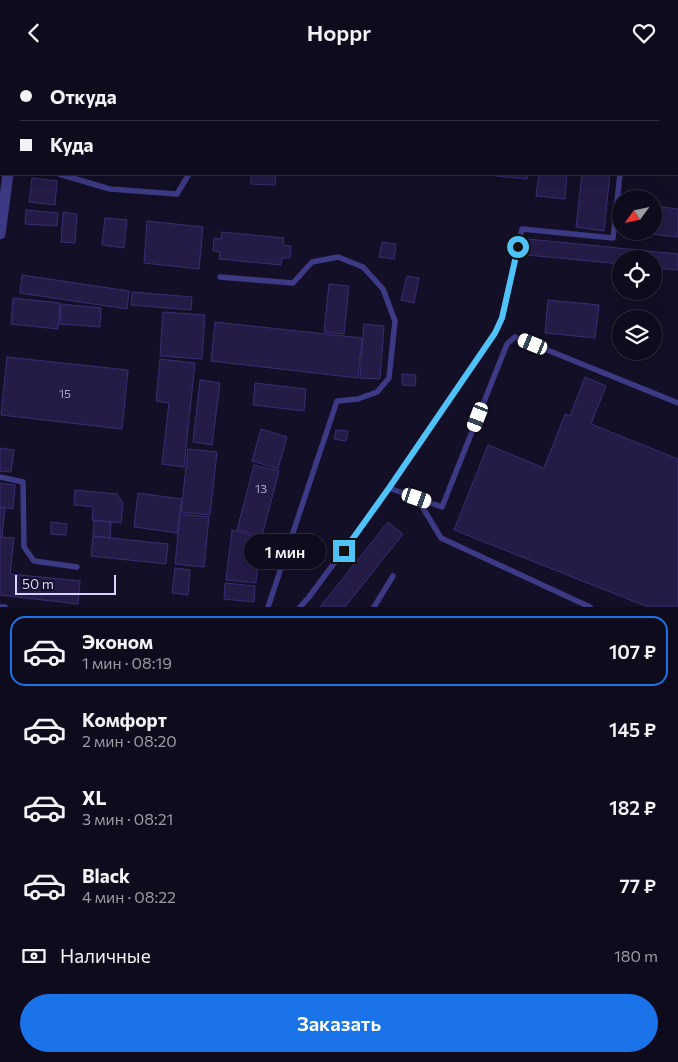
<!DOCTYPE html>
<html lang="ru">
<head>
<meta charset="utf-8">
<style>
  :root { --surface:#0e0b1c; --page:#171425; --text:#f1f3f6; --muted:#9b9ba3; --line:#2e2b3b; --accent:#1a73e8 }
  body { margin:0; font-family:Commissioner,sans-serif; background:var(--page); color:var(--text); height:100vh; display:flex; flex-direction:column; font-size:19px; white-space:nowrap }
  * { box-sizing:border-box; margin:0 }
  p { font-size:16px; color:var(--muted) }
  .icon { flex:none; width:28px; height:28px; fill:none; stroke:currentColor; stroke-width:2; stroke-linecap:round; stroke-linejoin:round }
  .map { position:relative; height:542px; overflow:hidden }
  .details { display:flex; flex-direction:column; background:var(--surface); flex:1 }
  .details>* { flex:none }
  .top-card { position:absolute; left:0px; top:0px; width:679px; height:110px; box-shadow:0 5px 20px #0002,0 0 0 1px var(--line); display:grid; align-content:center; height:110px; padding:0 20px; background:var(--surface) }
  .needle { width:32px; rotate:237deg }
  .tools { position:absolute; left:612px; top:125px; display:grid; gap:10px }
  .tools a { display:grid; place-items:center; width:50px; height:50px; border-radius:50%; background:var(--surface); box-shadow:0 5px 20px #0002,0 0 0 1px var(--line); font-size:25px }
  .scale { position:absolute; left:15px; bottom:12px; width:101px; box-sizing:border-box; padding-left:5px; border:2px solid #d9d4ff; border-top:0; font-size:14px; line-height:18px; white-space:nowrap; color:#d9d4ff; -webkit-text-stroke:4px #130f26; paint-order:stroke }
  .end { position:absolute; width:22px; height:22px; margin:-11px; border:6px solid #4fc3f7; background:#111; box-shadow:0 0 0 2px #111 }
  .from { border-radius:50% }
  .bubble { position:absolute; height:35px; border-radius:18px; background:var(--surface); box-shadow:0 5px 20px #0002,0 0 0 1px var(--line); font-size:16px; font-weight:600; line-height:35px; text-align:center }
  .car { position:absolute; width:15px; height:30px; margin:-15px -8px; border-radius:6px; box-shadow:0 0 4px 1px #0007; background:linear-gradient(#fff 24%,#345 0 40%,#fff 0 76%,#345 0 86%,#fff 0) }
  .top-card b { display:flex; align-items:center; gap:18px; height:48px; font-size:19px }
  .top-card b+b { border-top:1px solid var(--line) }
  .top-card i { width:12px; height:12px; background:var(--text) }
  ul { padding:9px 0 0; list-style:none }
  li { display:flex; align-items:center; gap:15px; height:70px; margin:0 10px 8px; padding:0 10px; border:2px solid transparent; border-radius:15px }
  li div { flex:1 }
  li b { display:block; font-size:19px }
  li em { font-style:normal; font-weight:600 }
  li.selected { border-color:var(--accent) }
  li>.icon { width:45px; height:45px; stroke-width:1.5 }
  .pay { display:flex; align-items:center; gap:12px; height:55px; padding:0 20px; font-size:19px }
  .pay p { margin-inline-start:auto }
  .cta { display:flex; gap:10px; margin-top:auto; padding:10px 20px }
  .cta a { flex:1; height:58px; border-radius:30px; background:var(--accent); color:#fff; font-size:20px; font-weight:600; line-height:58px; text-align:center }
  header { display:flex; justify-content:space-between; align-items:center; height:65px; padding:0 20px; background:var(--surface); font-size:22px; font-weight:600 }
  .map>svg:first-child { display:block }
  .building { fill:#241b47; stroke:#3b2d73 }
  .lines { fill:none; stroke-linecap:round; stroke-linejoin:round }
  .lane { stroke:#3d3a85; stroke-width:5.5 }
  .street { stroke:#3d3a85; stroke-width:11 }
  .route { stroke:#4fc3f7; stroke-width:6 }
  .labels { text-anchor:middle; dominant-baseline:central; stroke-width:5; stroke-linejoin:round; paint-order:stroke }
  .number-label { font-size:12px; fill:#aca6d1 }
</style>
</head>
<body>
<header><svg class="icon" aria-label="back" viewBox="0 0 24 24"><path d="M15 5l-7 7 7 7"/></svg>Hoppr<svg class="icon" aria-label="heart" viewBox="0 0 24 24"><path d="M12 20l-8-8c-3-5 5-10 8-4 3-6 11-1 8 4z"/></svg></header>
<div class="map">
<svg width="678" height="542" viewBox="0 0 678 542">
  <rect width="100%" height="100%" fill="#130f26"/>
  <path class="building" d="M 46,0 L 238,0 L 238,1 L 46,1 Z
    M 251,109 L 276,109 L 275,120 L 251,119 Z
    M 496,109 L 528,109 L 527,114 L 496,111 Z
    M 539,109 L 567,109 L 565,134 L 536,131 Z
    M 582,109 L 610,109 L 604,166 L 576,162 Z
    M 32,113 L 57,116 L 55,140 L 29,137 Z
    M 654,141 L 678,144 L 678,172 L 629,167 L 654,166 Z
    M 26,145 L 58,148 L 57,161 L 25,159 Z
    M 63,147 L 77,149 L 75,178 L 61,177 Z
    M 105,153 L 127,155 L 124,183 L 102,180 Z
    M 147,156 L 203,162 L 199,204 L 144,198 Z
    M 222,167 L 284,173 L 283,180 L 291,181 L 290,193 L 282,193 L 281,200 L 219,194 L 220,187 L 213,186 L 214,173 L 221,174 Z
    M 528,174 L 678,189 L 678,205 L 654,203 L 654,194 L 621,194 L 621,199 L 527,190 Z
    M 382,177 L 396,179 L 394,194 L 379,192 Z
    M 22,210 L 129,226 L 127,244 L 20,228 Z
    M 407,211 L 419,213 L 414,238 L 401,235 Z
    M 329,219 L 349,221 L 344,269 L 324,267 Z
    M 132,227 L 192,232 L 191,245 L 131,240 Z
    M 13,233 L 60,238 L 58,264 L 11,259 Z
    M 548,235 L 599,240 L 595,273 L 545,268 Z
    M 61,239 L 101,243 L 100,262 L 60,259 Z
    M 163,247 L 205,250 L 202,294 L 160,291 Z
    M 215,257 L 362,273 L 358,313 L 211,296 Z
    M 364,259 L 384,261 L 380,314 L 360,313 Z
    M 7,292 L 128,305 L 122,364 L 1,350 Z
    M 160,294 L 195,298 L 184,402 L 162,399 L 169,338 L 156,336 Z
    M 402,309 L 416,310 L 415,321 L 402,320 Z
    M 585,312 L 606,321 L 591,359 L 678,394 L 678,542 L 648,542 L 454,465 L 488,380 L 544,403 L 565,349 L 570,351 Z
    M 200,315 L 220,318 L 212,380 L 193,377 Z
    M 255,318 L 306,324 L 304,346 L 253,340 Z
    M 261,364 L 287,372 L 278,404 L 252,396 Z
    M 336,365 L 348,366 L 346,376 L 334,374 Z
    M 0,383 L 14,385 L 11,407 L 0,406 Z
    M 188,384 L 217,387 L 210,450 L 181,447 Z
    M 254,400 L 279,406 L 262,471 L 237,465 Z
    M 0,418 L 15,420 L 13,444 L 0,442 Z
    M 75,425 L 117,429 L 123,438 L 121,458 L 92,455 L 93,442 L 74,440 Z
    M 138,428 L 182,434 L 177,468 L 134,462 Z
    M 0,442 L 5,443 L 2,472 L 0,472 Z
    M 180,449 L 209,452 L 204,502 L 175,499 Z
    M 94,455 L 111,457 L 110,473 L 93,471 Z
    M 51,457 L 67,459 L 66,470 L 51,469 Z
    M 388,457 L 403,469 L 345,542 L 320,542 Z
    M 232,465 L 260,473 L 256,518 L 226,515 Z
    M 93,471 L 168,479 L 166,499 L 91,491 Z
    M 0,472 L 14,473 L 10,509 L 80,516 L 78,539 L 0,530 Z
    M 175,503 L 190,505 L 188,530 L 172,528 Z
    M 225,518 L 255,521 L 254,537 L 224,534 Z"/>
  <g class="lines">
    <path class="lane" d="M 633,1 L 633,0
      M 0,42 L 1,42
      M 59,109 L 110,124 L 177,129 L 189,109
      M 220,212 L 293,218 L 312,197 L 338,192 L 363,202 L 383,224 L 395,256 L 389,313 L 377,327 L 358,334 L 337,336 L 268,542
      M 0,412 L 23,417 L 24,482 L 34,496 L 77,502
      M 389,423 L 442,442 L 507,279 L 515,272 L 678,338
      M 417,433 L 441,473 L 590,542
      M 0,542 L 5,542
      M 300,542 L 309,532 L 378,439 L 495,268 L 502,253 L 522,164 L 613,173 L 620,109
      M 374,542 L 393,511"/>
    <path class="street" d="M 21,1 L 21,0
      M 0,169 L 8,109"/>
  </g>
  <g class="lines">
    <path class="route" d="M 344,486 L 389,423 L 495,268 L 502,253 L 518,182"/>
  </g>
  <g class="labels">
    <g class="number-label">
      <text x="65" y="328">15</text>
      <text x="261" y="423">13</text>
    </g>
  </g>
</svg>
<div class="tools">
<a><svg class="needle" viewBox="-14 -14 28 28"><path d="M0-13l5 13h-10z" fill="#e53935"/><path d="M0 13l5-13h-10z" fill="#9b9ba3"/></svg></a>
<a><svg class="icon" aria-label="locate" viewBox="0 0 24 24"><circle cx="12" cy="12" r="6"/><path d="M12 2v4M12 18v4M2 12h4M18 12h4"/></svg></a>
<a><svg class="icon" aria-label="layers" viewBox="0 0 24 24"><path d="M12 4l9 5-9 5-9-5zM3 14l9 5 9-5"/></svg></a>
</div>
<div class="scale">50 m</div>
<i class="end from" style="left:518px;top:182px"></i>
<i class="end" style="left:344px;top:486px"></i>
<div class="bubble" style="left:244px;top:469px;width:82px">1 мин</div>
<i class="car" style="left:533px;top:279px;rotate:292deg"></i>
<i class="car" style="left:478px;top:352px;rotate:201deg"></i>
<i class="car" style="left:417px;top:433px;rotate:109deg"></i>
<div class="top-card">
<b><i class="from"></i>Откуда</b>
<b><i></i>Куда</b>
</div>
</div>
<section class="details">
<ul>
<li class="selected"><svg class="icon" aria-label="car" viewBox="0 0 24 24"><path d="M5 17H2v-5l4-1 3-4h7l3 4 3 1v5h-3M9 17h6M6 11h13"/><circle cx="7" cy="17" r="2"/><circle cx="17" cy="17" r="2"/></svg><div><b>Эконом</b><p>1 мин · 08:19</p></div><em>107 ₽</em></li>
<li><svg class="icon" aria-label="car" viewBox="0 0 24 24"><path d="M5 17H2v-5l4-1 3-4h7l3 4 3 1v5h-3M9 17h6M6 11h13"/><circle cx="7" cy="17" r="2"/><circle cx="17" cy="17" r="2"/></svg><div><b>Комфорт</b><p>2 мин · 08:20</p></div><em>145 ₽</em></li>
<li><svg class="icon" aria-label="car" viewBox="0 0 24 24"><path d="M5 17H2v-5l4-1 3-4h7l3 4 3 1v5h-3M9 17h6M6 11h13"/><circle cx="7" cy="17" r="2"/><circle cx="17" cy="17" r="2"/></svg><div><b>XL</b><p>3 мин · 08:21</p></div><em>182 ₽</em></li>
<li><svg class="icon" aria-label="car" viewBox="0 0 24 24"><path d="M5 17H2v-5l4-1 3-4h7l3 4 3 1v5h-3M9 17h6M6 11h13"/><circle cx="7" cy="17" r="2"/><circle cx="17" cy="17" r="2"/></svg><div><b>Black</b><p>4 мин · 08:22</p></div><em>77 ₽</em></li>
</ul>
<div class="pay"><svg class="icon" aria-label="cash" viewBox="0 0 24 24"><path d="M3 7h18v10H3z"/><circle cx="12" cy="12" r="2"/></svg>Наличные<p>180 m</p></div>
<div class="cta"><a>Заказать</a></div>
</section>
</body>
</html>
